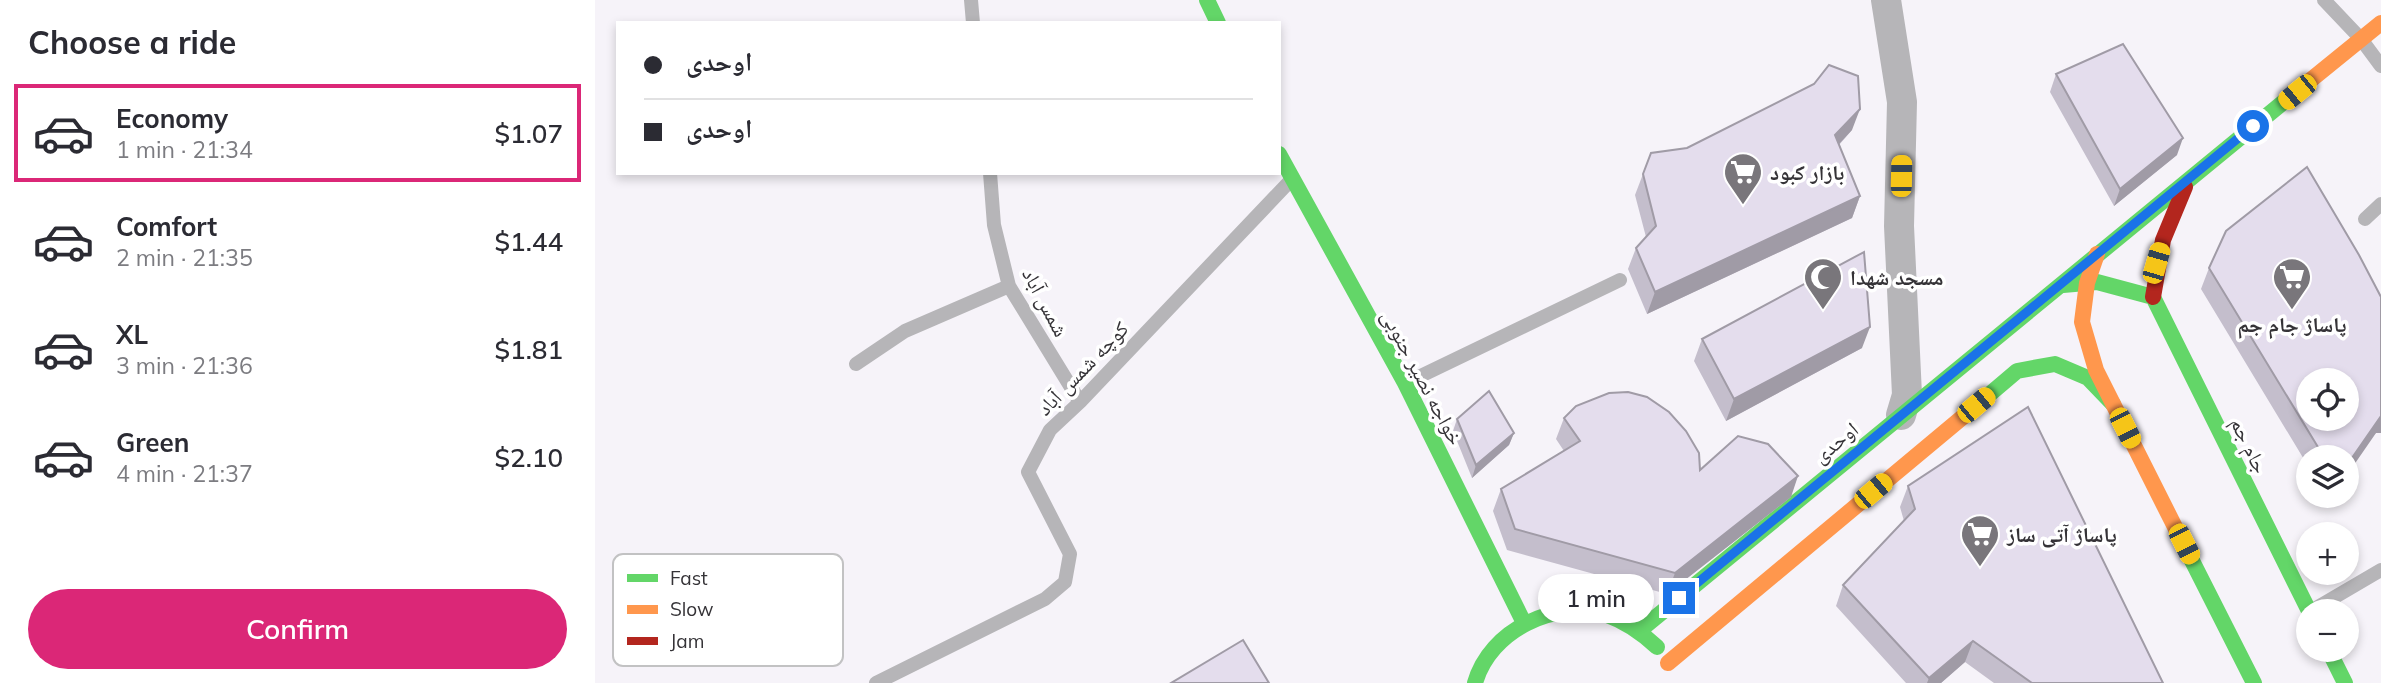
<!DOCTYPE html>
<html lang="en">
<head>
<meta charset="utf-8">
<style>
  :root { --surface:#fff; --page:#f7f7f7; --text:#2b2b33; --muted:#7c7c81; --line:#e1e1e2; --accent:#db2777 }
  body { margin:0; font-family:Mulish,"Noto Naskh Arabic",sans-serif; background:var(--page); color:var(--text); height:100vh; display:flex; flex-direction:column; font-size:26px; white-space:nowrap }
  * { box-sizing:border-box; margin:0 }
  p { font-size:23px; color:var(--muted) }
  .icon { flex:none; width:38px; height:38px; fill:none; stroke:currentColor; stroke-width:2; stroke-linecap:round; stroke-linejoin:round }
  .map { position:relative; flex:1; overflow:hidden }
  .details { display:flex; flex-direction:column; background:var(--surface); width:595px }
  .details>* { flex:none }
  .top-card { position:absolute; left:21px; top:21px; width:665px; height:154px; border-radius:0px; box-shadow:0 4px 10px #0003; display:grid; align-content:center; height:154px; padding:0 28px; background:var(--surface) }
  .buttons { position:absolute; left:1701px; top:368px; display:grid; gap:14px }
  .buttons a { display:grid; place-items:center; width:63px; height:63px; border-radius:50%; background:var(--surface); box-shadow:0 4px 10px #0003; font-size:35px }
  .end { position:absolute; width:32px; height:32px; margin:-16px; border:9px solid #1a73e8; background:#fff; box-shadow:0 0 0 4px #fff }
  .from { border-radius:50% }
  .bubble { position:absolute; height:49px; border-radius:24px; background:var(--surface); box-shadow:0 4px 10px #0003; font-size:23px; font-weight:600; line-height:49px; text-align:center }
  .car { position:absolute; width:21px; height:42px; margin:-21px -10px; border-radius:9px; box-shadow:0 0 5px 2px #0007; background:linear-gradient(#f5c518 24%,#345 0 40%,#f5c518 0 76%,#345 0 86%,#f5c518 0) }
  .top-card b { display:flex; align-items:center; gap:24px; height:66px; font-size:26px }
  .top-card b+b { border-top:2px solid var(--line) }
  .top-card i { width:18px; height:18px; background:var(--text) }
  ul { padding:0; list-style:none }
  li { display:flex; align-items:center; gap:21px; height:98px; margin:0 14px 10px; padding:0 14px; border:4px solid transparent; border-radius:0px }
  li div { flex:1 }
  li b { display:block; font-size:26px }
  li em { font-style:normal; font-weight:600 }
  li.active { border-color:var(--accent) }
  li>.icon { width:63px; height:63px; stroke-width:1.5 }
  h2 { padding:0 28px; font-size:32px; line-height:84px }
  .action { display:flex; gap:14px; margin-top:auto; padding:14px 28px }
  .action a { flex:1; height:80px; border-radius:42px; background:var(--accent); color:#fff; font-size:28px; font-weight:600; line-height:80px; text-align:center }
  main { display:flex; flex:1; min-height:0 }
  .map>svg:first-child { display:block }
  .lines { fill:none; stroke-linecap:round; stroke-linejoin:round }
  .lane { stroke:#b6b5b8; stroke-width:14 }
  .street { stroke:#b6b5b8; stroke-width:30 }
  .fast { stroke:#63d668; stroke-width:16 }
  .slow { stroke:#ff974d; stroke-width:16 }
  .jam { stroke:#b3261e; stroke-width:16 }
  .wall { fill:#c4becc }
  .shaded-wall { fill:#a09ba6 }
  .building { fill:#e4dded; stroke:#a09ba6; stroke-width:2; fill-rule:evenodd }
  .route { stroke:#1a73e8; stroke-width:9 }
  .labels { text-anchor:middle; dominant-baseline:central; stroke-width:7; stroke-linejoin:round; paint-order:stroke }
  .poi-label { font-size:21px; font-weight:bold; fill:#353337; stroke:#fff; text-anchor:start }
  .street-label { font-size:21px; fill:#353337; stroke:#fff }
  .key { fill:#fff; stroke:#c2c2c3; stroke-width:2 }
  .key-label { font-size:19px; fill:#353337 }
</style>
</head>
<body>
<main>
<section class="details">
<h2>Choose a ride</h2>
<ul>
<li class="active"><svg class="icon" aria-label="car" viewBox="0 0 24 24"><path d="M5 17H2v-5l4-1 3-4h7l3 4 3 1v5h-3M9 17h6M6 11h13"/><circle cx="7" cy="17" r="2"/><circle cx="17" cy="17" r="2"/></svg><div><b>Economy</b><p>1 min · 21:34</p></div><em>$1.07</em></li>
<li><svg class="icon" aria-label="car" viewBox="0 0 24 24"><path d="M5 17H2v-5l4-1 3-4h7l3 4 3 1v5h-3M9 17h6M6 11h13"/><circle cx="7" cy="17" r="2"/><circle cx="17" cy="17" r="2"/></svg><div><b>Comfort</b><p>2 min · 21:35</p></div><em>$1.44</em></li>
<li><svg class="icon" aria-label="car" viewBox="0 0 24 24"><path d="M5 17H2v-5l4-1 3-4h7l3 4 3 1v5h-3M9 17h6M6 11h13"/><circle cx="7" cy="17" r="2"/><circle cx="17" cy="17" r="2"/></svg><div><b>XL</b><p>3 min · 21:36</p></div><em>$1.81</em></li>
<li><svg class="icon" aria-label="car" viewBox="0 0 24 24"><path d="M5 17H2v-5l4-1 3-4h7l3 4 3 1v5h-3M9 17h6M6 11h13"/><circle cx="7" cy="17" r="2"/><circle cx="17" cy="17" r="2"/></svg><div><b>Green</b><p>4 min · 21:37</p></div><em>$2.10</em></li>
</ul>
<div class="action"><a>Confirm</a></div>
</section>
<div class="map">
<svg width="1786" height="683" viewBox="0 0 1786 683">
  <rect width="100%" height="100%" fill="#f6f3f9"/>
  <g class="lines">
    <path class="lane" d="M 376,0 L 378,23
      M 1729,0 L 1766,39 L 1786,66
      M 395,173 L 399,225 L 414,286 L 485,402
      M 1770,219 L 1786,204
      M 261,364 L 310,331 L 414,286
      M 811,383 L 1025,280
      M 1716,611 L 1786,570
      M 281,683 L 450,599 L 470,582 L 475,554 L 433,472 L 455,430 L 485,402 L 696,180"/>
    <path class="street" d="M 1291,0 L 1307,102 L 1304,226 L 1312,395 L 1306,415"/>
    <path class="fast" d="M 612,0 L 623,23
      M 684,154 L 810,383 L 929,623
      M 1468,285 L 1502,282 L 1558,297
      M 1558,297 L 1714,611
      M 1369,416 L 1422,371 L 1460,364 L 1493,378 L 1518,404
      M 1584,535 L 1659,683
      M 1044,631 L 1696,96
      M 1733,649 L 1750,683
      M 880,683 C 895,630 960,599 1012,615 C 1032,622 1047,633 1062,647"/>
    <path class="slow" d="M 1696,96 L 1786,23
      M 1502,254 L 1492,283 L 1487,322 L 1501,370 L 1584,535
      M 1073,663 L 1369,416"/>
    <path class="jam" d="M 1558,297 L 1568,240 L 1590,187"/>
  </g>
  <path class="wall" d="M 1461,74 L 1582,155 L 1519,206 L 1455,92 Z
    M 1257,130 L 1244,145 L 1265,196 L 1257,218 L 1052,314 L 1033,269 L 1041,248 L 1051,237 L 1040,195 L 1048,174 Z
    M 1614,268 L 1781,433 L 1752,457 L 1713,457 L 1713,466 L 1606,289 Z
    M 1107,339 L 1267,348 L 1131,421 L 1099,361 Z
    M 969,418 L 1105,470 L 1196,497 L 1072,594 L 912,550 L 898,511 L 906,489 L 969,451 L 961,439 Z
    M 862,419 L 919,433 L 914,445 L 877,478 L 858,431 Z
    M 1313,486 L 1568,683 L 1399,683 L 1370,662 L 1346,683 L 1311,683 L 1241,606 L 1248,585 L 1309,521 L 1305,507 Z"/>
  <path class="shaded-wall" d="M 1265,109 L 1257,130 L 1232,157 L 1240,135 Z
    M 1588,138 L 1582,155 L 1519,206 L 1525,189 Z
    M 1265,196 L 1257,218 L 1052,314 L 1060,292 Z
    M 1275,327 L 1267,348 L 1131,421 L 1139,399 Z
    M 1786,416 L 1786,433 L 1781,433 L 1752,475 L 1752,465 Z
    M 919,433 L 914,445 L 877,478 L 881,465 Z
    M 1203,476 L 1196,497 L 1072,594 L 1080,573 Z
    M 1378,641 L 1370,662 L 1346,683 L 1332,683 L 1334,678 Z"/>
  <path class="building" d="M 1528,44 L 1588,138 L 1525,189 L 1461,74 Z
    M 1234,65 L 1263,76 L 1265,109 L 1240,135 L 1265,196 L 1060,292 L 1041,248 L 1061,226 L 1048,174 L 1056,153 L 1092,148 L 1219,84 Z
    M 1712,167 L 1764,255 L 1786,297 L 1786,416 L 1752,465 L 1752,457 L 1729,457 L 1614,268 L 1631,231 ZM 1713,380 L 1752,380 L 1752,418 L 1713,418 Z
    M 1269,252 L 1275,327 L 1139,399 L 1107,339 Z
    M 894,391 L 919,433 L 881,465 L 862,419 Z
    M 1033,392 L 1052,397 L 1074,412 L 1091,431 L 1104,453 L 1105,470 L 1143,436 L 1173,444 L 1203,476 L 1080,573 L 920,529 L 906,489 L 985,441 L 969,418 L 981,406 L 1014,393 Z
    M 1433,407 L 1568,683 L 1437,683 L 1378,641 L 1334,678 L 1248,585 L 1320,509 L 1313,486 Z
    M 648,640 L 674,683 L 576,683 Z"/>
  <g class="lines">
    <path class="route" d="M 1084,598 L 1658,126"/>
  </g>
  <defs>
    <symbol id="supermarket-pin" viewBox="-11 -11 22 30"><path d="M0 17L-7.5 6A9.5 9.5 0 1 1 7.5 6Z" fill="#79767b" stroke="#fff"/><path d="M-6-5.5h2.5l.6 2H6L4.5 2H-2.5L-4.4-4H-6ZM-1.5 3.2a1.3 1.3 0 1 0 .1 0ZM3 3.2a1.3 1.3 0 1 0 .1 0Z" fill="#fff"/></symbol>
    <symbol id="mosque-pin" viewBox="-11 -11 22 30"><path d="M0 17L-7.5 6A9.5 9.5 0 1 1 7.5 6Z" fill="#79767b" stroke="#fff"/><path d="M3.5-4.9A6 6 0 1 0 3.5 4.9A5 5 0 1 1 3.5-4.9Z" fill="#fff"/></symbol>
  </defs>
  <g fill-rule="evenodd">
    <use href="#supermarket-pin" x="1126" y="150" width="44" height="60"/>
    <use href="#mosque-pin" x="1206" y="255" width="44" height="60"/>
    <use href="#supermarket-pin" x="1675" y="255" width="44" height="60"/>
    <use href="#supermarket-pin" x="1363" y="512" width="44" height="60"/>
  </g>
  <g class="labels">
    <g class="poi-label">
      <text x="1175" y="172">بازار کبود</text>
      <text x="1255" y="277">مسجد شهدا</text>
      <text x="1697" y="324" text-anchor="middle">پاساژ جام جم</text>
      <text x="1412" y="534">پاساژ آتی ساز</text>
    </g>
    <g class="street-label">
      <text transform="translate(451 302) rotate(62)">شمس آباد</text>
      <text transform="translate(487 368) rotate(-46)">کوچه شمس آباد</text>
      <text transform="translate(828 377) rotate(62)">خواجه نصیر جنوبی</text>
      <text transform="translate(1240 442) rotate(-39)">اوحدی</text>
      <text transform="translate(1655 445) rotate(64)">جام جم</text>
    </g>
  </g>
  <rect x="18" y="554" width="230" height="112" rx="10" class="key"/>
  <rect x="32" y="574" width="31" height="8" fill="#63d668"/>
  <rect x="32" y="605" width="31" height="9" fill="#ff974d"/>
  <rect x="32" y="637" width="31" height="8" fill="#b3261e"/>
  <g class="key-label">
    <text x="75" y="585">Fast</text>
    <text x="75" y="616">Slow</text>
    <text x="75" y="648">Jam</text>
  </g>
</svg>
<div class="buttons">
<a><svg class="icon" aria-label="locate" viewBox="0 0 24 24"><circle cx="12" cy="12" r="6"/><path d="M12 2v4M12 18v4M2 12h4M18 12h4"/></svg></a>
<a><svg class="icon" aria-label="layers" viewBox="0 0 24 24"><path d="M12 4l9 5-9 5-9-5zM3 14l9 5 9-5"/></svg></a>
<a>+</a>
<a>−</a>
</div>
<i class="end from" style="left:1658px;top:126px"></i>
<i class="end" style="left:1084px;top:598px"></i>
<div class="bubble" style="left:943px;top:574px;width:116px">1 min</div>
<i class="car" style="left:1702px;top:92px;rotate:231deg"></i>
<i class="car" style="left:1306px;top:176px;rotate:1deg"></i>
<i class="car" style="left:1561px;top:263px;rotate:16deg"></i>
<i class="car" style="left:1381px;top:405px;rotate:50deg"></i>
<i class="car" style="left:1530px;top:428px;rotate:153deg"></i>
<i class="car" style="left:1278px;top:491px;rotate:50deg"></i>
<i class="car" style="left:1589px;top:544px;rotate:153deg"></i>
<div class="top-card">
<b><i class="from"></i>اوحدی</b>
<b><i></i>اوحدی</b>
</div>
</div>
</main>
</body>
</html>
